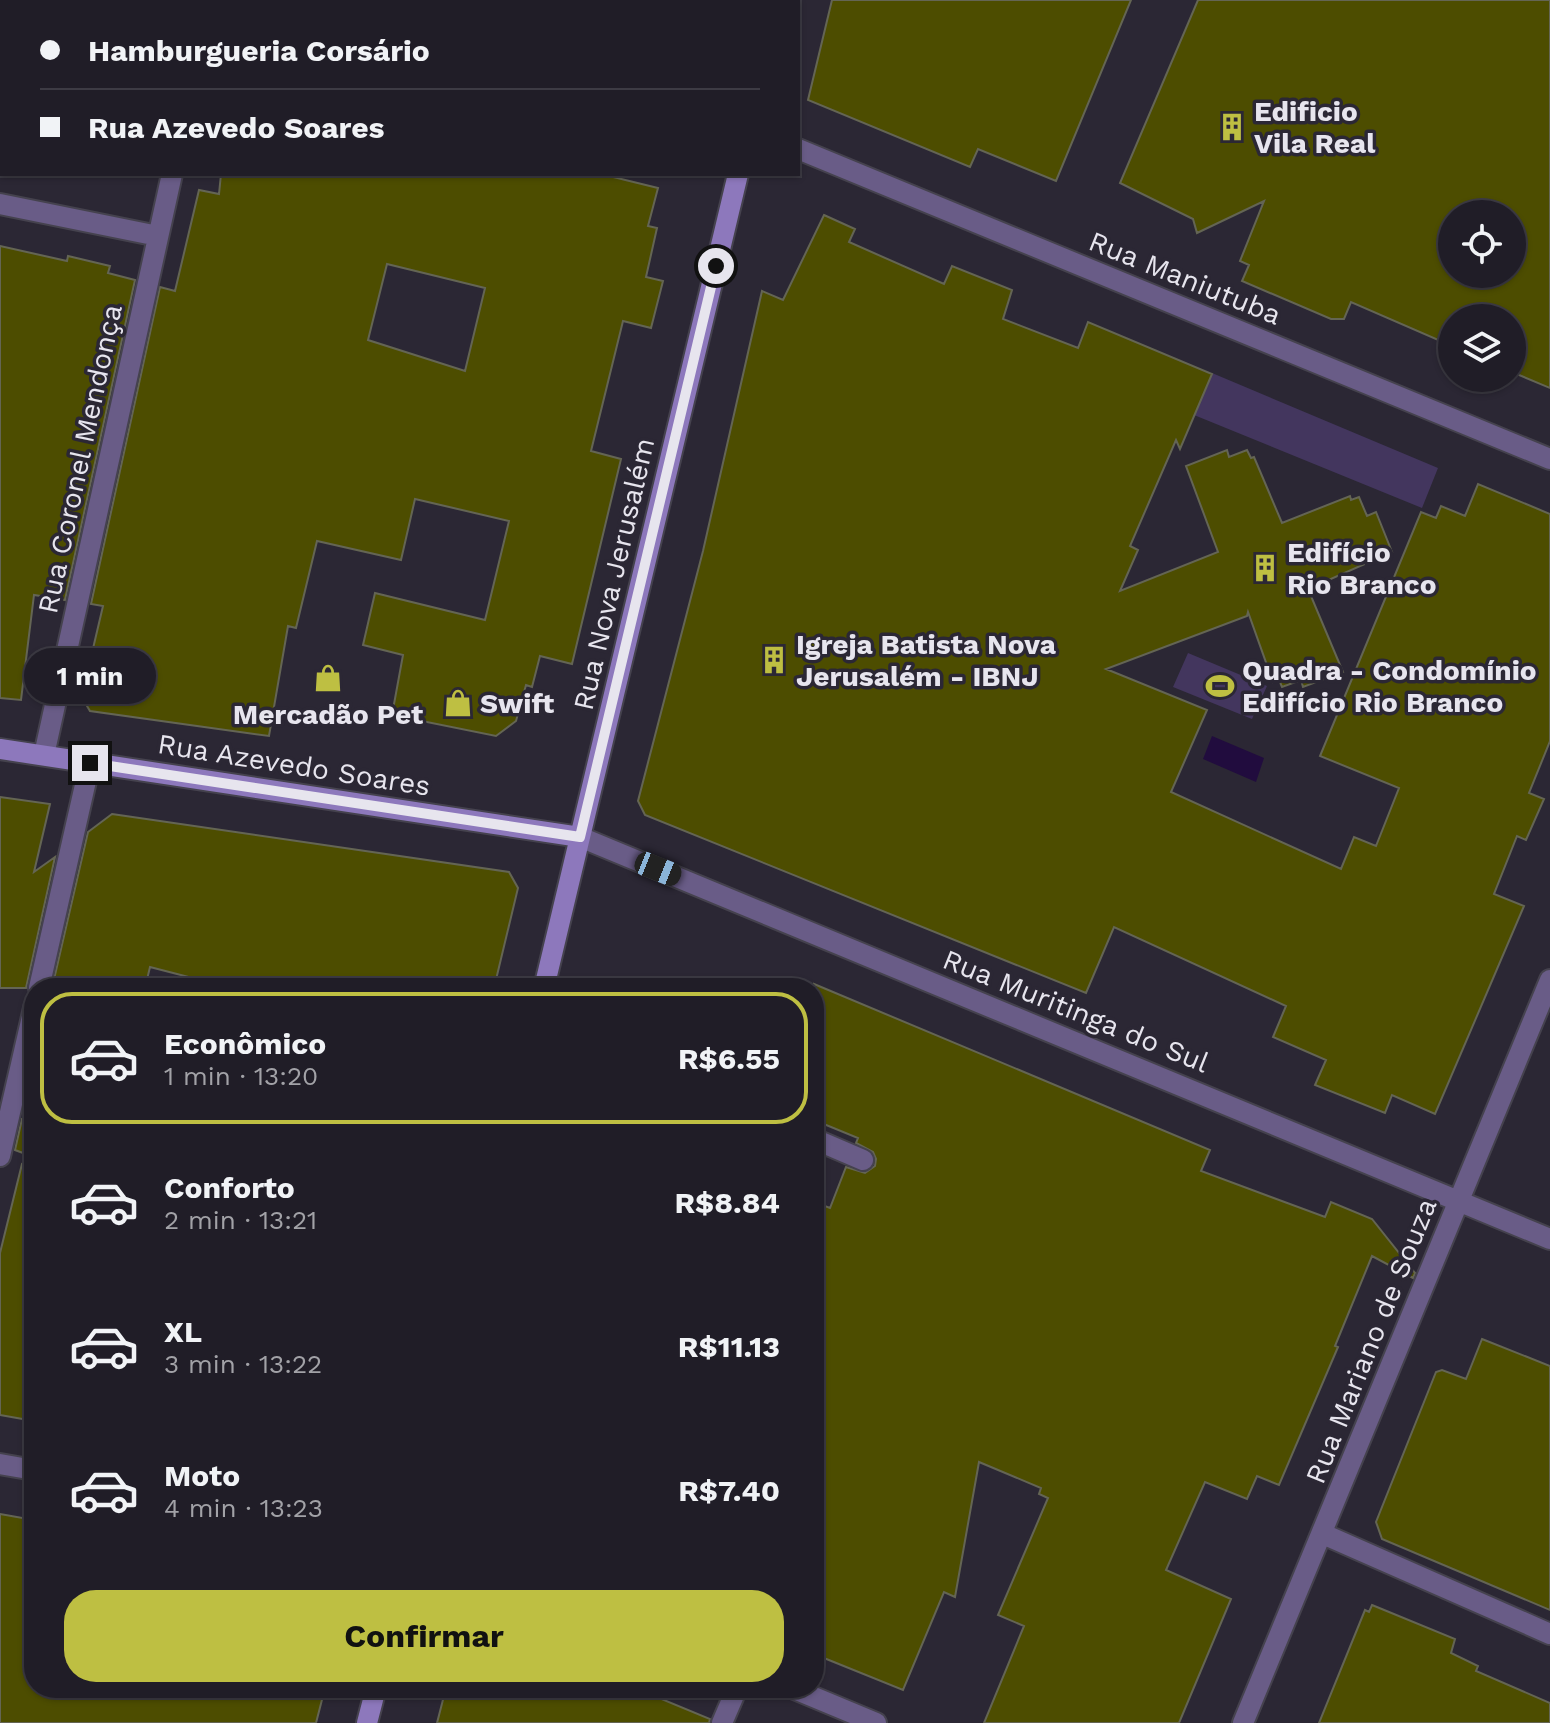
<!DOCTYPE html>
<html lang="pt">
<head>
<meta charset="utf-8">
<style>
  :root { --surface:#201d27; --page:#2d2a33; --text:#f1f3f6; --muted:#a2a2a7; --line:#3d3b44; --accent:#bebf42 }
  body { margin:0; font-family:"Work Sans",sans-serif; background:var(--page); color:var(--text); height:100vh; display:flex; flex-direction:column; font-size:30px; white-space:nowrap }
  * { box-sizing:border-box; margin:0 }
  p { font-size:26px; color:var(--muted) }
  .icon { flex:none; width:44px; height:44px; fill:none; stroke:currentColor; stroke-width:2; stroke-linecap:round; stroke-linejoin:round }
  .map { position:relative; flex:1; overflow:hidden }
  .panel { position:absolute; left:24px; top:978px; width:800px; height:720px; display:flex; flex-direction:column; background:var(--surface); border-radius:32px; box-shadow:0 2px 6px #0004,0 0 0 2px var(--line) }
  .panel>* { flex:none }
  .hud { position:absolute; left:0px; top:0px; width:800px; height:176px; box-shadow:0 2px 6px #0004,0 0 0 2px var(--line); display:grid; align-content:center; height:176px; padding:0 40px; background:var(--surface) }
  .tools { position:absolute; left:1438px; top:200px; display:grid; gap:16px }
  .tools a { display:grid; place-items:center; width:88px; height:88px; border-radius:50%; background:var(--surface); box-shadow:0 2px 6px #0004,0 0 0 2px var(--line); font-size:40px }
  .end { position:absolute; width:36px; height:36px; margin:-18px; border:10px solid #e7e5ee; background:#111; box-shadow:0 0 0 4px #111 }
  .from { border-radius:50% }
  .bubble { position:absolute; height:56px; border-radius:28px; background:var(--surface); box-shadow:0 2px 6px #0004,0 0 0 2px var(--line); font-size:26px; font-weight:700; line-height:56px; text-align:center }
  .car { position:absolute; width:24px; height:48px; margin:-24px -12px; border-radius:10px; box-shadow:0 0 6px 2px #0007; background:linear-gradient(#222 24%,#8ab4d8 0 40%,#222 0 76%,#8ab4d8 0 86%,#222 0) }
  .hud b { display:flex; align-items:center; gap:28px; height:76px; font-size:30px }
  .hud b+b { border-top:2px solid var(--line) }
  .hud i { width:20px; height:20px; background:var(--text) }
  ul { padding:14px 0 0; list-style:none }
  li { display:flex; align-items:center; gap:24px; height:132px; margin:0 16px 12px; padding:0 24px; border:4px solid transparent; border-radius:32px }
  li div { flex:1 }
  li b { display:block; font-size:30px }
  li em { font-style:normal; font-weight:700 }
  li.active { border-color:var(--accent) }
  li>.icon { width:72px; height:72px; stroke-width:1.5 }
  .cta { display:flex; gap:16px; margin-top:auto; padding:16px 40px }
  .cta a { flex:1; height:92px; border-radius:32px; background:var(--accent); color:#111; font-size:32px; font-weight:700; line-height:92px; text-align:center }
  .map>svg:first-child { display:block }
  .green { fill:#43365e }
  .water { fill:#210c3e }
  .building { fill:#4d4d00; stroke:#646554; stroke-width:2; fill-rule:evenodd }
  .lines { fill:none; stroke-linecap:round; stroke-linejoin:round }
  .street-casing { stroke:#45424e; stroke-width:24 }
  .secondary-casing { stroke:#45424e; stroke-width:24 }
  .street { stroke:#695c87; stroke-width:20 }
  .secondary { stroke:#8d78bc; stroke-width:20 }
  .route { stroke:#e7e5ee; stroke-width:10 }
  .labels { text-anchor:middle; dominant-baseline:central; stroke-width:7; stroke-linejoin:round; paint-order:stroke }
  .poi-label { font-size:28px; font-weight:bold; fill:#e7e5ee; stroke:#2b2734; text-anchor:start }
  .street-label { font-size:28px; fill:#e7e5ee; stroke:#2b2734 }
</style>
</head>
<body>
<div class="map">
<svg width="1550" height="1723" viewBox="0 0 1550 1723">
  <rect width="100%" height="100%" fill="#2b2734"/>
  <path class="green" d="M 1212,373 L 1438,468 L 1422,508 L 1194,415 Z
    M 1188,653 L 1267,686 L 1252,719 L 1173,687 Z"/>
  <path class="water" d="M 1212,736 L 1264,758 L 1256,782 L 1203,759 Z"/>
  <path class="building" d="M 832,0 L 1131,0 L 1056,181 L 978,149 L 970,167 L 808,100 Z
    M 1198,0 L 1550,0 L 1550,388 L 1512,372 L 1512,318 L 1452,318 L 1452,346 L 1351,302 L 1344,319 L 1331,319 L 1242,281 L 1249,265 L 1240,261 L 1264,201 L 1197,233 L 1193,219 L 1120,183 ZM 1452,214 L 1512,214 L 1512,274 L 1452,274 Z
    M 221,174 L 601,174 L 658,188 L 648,226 L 657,228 L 646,277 L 663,281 L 651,328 L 623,321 L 591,451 L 621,459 L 572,664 L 540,656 L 532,687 L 526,685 L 516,721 L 496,736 L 392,715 L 403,655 L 363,645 L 375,593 L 485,620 L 509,521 L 415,499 L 401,560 L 317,541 L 296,628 L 288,626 L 269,736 L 90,711 L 73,682 L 76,672 L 87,674 L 103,606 L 91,604 L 160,287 L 175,291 L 199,190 L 219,194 ZM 387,264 L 485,288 L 465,371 L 368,340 Z
    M 824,215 L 855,229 L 849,242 L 944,284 L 952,266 L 1012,290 L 1003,319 L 1078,348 L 1088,322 L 1212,374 L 1180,449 L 1176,440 L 1130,546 L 1138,550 L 1120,591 L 1218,552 L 1186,466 L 1227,450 L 1229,457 L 1247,450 L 1251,458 L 1254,457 L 1282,523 L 1350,496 L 1351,500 L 1359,497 L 1367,516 L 1376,512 L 1392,552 L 1308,589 L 1343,672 L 1303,687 L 1301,680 L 1282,687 L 1279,680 L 1273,682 L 1248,612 L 1247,616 L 1106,669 L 1207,710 L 1171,792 L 1341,869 L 1354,837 L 1376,846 L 1399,788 L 1320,756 L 1421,512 L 1436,518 L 1441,506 L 1465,516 L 1478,484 L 1550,514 L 1550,741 L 1529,793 L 1544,799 L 1526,840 L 1517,836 L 1494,894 L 1524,906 L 1435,1114 L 1392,1095 L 1385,1113 L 1315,1085 L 1326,1060 L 1273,1037 L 1286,1006 L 1114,927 L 1086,993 L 645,815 L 638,801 L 703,551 L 762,291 L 783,300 Z
    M 0,246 L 67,261 L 68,256 L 110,266 L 108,273 L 135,280 L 65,600 L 34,595 L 21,700 L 0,698 Z
    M 0,797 L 50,804 L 34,872 L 55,857 L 26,988 L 0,988 Z
    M 112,814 L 509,872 L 518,888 L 494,988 L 231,988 L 150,967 L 145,988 L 52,988 L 88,832 Z
    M 814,984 L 1210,1150 L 1201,1171 L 1325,1217 L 1331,1202 L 1372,1219 L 1415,1273 L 1413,1278 L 1372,1256 L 1335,1346 L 1338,1347 L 1279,1485 L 1257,1476 L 1247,1499 L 1205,1482 L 1166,1570 L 1231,1599 L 1179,1723 L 984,1723 L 1024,1626 L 998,1615 L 1048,1498 L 1039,1494 L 1041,1488 L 979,1462 L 955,1597 L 944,1592 L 903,1690 L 814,1654 L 814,1202 L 830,1208 L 846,1167 L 865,1173 L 875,1166 L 876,1159 L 873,1152 L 856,1143 L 858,1138 L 814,1120 Z
    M 22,1119 L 34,1121 L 34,1157 L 15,1150 Z
    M 22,1164 L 34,1166 L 34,1421 L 0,1415 L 0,1253 Z
    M 1482,1339 L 1550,1366 L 1550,1610 L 1382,1539 L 1376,1522 L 1436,1372 L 1442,1370 L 1466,1379 Z
    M 0,1514 L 34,1520 L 34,1688 L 325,1688 L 316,1723 L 0,1723 Z
    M 1372,1605 L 1455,1639 L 1451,1653 L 1478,1666 L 1476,1671 L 1550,1703 L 1550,1723 L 1319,1723 L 1365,1610 L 1369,1612 Z
    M 446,1688 L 635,1688 L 710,1719 L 709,1723 L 437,1723 Z"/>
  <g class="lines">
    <defs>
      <path id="street" d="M 209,2 L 210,0
        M 798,149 L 1550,459
        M 0,204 L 158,236
        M 44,755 L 172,174
        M 580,837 L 1550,1239
        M 39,988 L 90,763
        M 814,1139 L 863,1160
        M 0,1156 L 34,1008
        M 0,1464 L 34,1470
        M 1323,1534 L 1550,1634
        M 792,1688 L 876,1723
        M 722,1723 L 737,1688
        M 1243,1723 L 1550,980"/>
      <path id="secondary" d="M 779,2 L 779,0
        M 0,749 L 580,837
        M 544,988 L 738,174
        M 367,1723 L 376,1688"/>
    </defs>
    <use href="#street" class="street-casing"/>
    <use href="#secondary" class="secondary-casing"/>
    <use href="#street" class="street"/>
    <use href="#secondary" class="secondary"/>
  </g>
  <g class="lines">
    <path class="route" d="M 90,763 L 580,837 L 716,266"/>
  </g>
  <defs>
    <symbol id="building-bare" viewBox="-9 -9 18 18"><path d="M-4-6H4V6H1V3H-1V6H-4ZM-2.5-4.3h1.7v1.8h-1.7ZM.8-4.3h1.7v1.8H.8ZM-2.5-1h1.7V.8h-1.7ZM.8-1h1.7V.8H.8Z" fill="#bebf42" stroke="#2b2734" stroke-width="2.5" paint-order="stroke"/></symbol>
    <symbol id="shop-bare" viewBox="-9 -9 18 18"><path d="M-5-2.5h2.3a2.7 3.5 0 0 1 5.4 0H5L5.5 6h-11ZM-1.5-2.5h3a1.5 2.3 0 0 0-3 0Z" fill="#bebf42" stroke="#2b2734" stroke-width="2.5" paint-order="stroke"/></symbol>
    <symbol id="stadium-bare" viewBox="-9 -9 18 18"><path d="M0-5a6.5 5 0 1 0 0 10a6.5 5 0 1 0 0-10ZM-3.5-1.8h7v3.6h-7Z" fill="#bebf42" stroke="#2b2734" stroke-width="2.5" paint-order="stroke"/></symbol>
  </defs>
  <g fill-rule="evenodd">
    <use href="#building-bare" x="1212" y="107" width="40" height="40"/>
    <use href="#building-bare" x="1245" y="548" width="40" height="40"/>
    <use href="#building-bare" x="754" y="640" width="40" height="40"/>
    <use href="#shop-bare" x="308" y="658" width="40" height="40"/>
    <use href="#stadium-bare" x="1200" y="666" width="40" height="40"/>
    <use href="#shop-bare" x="438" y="683" width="40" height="40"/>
  </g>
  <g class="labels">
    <g class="poi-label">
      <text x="1254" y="111">Edificio<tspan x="1254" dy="32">Vila Real</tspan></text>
      <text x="1287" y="552">Edifício<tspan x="1287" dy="32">Rio Branco</tspan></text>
      <text x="796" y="644">Igreja Batista Nova<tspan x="796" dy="32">Jerusalém - IBNJ</tspan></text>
      <text x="1242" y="670">Quadra - Condomínio<tspan x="1242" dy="32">Edifício Rio Branco</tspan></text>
      <text x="480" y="703">Swift</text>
      <text x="328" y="714" text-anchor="middle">Mercadão Pet</text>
    </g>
    <g class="street-label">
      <text transform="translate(1185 278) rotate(22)">Rua Maniutuba</text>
      <text transform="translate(80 459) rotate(-78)">Rua Coronel Mendonça</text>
      <text transform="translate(614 574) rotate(-77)">Rua Nova Jerusalém</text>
      <text transform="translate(294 765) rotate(9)">Rua Azevedo Soares</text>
      <text transform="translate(1076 1011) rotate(22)">Rua Muritinga do Sul</text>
      <text transform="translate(1371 1341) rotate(-68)">Rua Mariano de Souza</text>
    </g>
  </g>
</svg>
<div class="tools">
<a><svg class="icon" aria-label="locate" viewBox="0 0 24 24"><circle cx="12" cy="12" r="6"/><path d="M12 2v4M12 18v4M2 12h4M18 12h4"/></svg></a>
<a><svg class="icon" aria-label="layers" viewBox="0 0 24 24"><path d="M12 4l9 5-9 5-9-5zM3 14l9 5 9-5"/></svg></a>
</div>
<i class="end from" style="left:716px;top:266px"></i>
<i class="end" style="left:90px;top:763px"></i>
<div class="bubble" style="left:24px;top:648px;width:132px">1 min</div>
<i class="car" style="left:658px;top:869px;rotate:112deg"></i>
<div class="hud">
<b><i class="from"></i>Hamburgueria Corsário</b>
<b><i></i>Rua Azevedo Soares</b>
</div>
<section class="panel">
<ul>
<li class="active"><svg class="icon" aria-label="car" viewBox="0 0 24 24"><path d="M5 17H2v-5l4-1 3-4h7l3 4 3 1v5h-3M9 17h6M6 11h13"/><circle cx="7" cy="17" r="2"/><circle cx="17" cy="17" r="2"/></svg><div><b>Econômico</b><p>1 min · 13:20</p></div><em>R$6.55</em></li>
<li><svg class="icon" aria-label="car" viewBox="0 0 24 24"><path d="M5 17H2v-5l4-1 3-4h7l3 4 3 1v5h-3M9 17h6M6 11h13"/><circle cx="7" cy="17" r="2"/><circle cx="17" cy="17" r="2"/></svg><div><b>Conforto</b><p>2 min · 13:21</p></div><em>R$8.84</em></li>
<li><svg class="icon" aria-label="car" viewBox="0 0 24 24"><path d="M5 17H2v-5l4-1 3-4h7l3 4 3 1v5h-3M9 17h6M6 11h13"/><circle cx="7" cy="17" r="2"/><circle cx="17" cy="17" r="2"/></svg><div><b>XL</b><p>3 min · 13:22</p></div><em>R$11.13</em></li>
<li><svg class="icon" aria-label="car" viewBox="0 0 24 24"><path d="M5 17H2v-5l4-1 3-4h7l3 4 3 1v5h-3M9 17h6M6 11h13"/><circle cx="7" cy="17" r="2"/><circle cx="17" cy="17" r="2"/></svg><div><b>Moto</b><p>4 min · 13:23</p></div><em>R$7.40</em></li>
</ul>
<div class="cta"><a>Confirmar</a></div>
</section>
</div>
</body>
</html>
